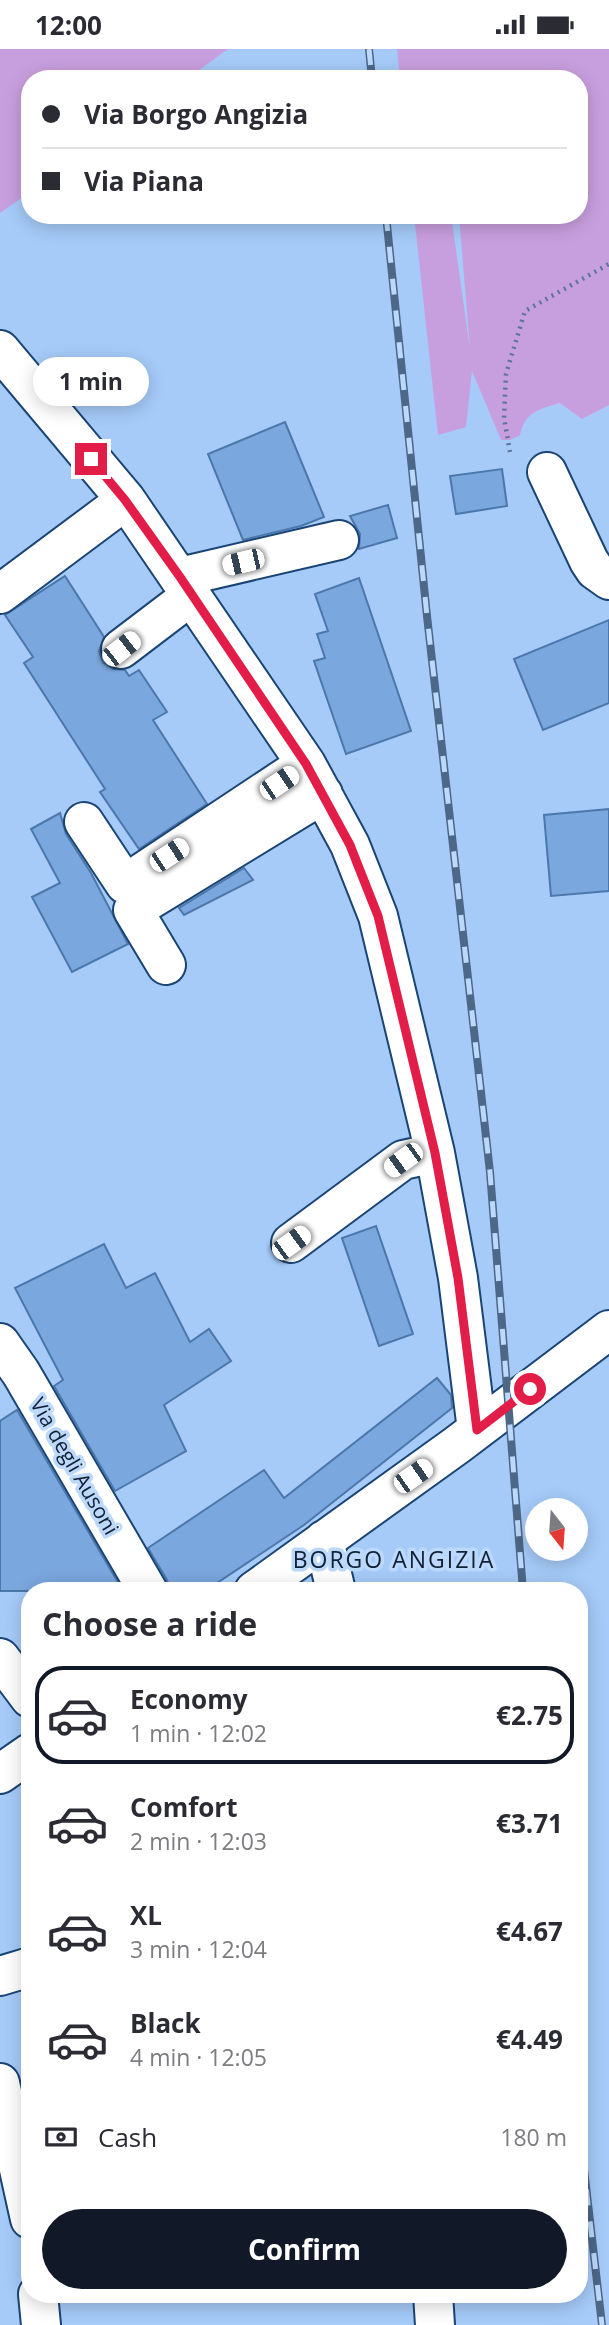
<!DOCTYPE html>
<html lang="en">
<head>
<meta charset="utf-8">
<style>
  :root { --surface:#fff; --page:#f2f2f3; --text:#2b2b33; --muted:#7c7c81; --line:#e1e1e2; --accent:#111827 }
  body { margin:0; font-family:"Open Sans",sans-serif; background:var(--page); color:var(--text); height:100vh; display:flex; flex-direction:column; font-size:26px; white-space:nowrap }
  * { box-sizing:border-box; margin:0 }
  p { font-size:23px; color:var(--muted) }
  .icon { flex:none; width:38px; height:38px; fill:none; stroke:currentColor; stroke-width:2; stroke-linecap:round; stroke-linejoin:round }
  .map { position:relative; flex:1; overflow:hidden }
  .drawer { position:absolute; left:21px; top:1533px; width:567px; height:721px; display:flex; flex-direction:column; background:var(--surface); border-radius:28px; box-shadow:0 4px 18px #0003 }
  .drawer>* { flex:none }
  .top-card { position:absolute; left:21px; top:21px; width:567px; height:154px; border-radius:28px; box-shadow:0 4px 18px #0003; display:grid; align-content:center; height:154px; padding:0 21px; background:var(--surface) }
  .needle { width:46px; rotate:163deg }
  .buttons { position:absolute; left:525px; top:1449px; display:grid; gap:14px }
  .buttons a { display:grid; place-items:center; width:63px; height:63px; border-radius:50%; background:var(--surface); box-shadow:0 4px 18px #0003; font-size:35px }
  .end { position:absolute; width:32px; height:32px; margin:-16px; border:9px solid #e11d48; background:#fff; box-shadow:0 0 0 4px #fff }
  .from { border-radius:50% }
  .bubble { position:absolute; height:49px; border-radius:24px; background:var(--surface); box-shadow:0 4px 18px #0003; font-size:23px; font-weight:700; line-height:49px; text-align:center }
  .car { position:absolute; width:21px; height:42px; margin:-21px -10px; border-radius:9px; box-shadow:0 0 5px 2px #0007; background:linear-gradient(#fff 24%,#345 0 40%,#fff 0 76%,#345 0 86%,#fff 0) }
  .top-card b { display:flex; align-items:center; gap:24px; height:66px; font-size:26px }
  .top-card b+b { border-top:2px solid var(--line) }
  .top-card i { width:18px; height:18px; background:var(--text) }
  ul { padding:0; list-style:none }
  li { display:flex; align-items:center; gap:21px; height:98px; margin:0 14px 10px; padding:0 7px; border:4px solid transparent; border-radius:28px }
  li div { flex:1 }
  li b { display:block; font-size:26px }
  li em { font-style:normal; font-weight:700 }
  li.active { border-color:var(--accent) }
  li>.icon { width:63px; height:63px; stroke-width:1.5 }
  h2 { padding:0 21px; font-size:32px; line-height:84px }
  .pay { display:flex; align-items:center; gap:18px; height:77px; padding:0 21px; font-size:26px }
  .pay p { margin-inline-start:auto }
  .action { display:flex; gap:14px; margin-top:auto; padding:14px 21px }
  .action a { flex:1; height:80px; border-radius:42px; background:var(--accent); color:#fff; font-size:28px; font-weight:700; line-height:80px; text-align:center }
  .status { display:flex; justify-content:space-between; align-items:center; height:49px; padding:0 35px; background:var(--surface); direction:ltr }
  .status svg { height:19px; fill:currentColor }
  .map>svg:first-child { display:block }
  .green { fill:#c89fde }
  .building { fill:#7aa7de; stroke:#4c77ab; stroke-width:2 }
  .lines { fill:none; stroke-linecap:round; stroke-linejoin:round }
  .minor-casing { stroke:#194474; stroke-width:42 }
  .path { stroke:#5a7697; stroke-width:4.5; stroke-dasharray:2 5; stroke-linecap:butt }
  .minor { stroke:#fff; stroke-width:38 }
  .rail-casing { stroke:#4d6786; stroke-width:8 }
  .rail { stroke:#bcd8fa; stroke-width:5; stroke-dasharray:16; stroke-linecap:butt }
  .route { stroke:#e11d48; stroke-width:9 }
  .labels { text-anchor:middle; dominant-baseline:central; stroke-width:7; stroke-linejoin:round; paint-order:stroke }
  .street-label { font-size:21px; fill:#0f2136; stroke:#bcd8fa }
  .neighbourhood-label { font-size:23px; letter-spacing:2px; fill:#0f2136; stroke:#bcd8fa }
</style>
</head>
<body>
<div class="status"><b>12:00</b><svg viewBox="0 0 49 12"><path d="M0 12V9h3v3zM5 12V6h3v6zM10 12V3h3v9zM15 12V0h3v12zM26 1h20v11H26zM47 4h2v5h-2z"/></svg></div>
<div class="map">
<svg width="609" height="2276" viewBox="0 0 609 2276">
  <rect width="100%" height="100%" fill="#a6cbf9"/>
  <path class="green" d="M 0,0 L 228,0 L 187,30 L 30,30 L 30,143 L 0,164 Z
    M 397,0 L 609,0 L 609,356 L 582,370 L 560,354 C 539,360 525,363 520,386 L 510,391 L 501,391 L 472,322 L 466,378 L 438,386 L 414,166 L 451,166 L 470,300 L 459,166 L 579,166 L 579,30 L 447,30 L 446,25 L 438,30 L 400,30 Z"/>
  <path class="building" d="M 285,373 L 324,468 L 301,477 L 243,491 L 208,405 Z
    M 502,420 L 507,457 L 456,465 L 450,427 Z
    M 388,456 L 397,489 L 359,500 L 360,485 L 350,467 Z
    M 65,527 L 104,588 L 99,602 L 103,613 L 113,620 L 125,621 L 129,627 L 139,621 L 167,663 L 153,671 L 207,755 L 139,800 L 100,743 L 105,740 L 24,614 L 33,608 L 5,566 Z
    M 359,529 L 411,682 L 346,705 L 314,612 L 325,609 L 317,585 L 328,582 L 315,545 Z
    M 609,571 L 609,654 L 543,681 L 514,610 Z
    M 609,760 L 609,842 L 551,847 L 544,766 Z
    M 60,764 L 66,785 L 91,824 L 128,895 L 72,923 L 32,848 L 60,834 L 31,780 Z
    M 244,819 L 253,831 L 184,866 L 179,859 Z
    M 376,1177 L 413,1285 L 379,1297 L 342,1189 Z
    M 104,1195 L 126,1239 L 155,1224 L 190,1293 L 209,1280 L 231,1312 L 164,1356 L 186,1402 L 115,1442 L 54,1337 L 63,1331 L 15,1239 Z
    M 437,1329 L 451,1346 L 452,1359 L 304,1476 L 205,1542 L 170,1542 L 167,1531 L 148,1499 L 264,1421 L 284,1449 Z
    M 17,1361 L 123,1542 L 0,1542 L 0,1372 Z"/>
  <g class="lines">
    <defs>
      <path id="minor" d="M 0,301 L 126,451 L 306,715 L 350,796 L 378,867 L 435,1104 L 458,1229 L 477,1381
        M 547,423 L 589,512 L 595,521 L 609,531
        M 180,528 L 339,491
        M 0,545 L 126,451
        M 121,600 L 192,546
        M 84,773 L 125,835 L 306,715
        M 166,916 L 133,861 L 323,745
        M 291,1194 L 403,1111 L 435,1104
        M 0,1294 L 21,1324 L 148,1542
        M 324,1491 L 336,1542
        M 254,1542 L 457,1396 L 609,1281
        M 0,1609 L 30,1649
        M 0,1725 L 30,1704
        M 0,1927 L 30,1918
        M 0,2034 L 30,2170
        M 38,2245 L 41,2276
        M 433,2245 L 435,2276"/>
    </defs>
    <use href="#minor" class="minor-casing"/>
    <path class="path" d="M 510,403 L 504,369 L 506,325 L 525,262 L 609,215"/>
    <use href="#minor" class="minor"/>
    <defs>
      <path id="rail" d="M 369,0 L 372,30
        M 386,166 L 427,567 L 490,1123 L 523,1542
        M 579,2077 L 602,2276"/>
    </defs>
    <use href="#rail" class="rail-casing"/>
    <use href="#rail" class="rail"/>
  </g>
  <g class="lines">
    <path class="route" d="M 91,410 L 125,451 L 180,528 L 306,715 L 350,796 L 359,819 L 378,867 L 435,1104 L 458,1229 L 477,1381 L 530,1340"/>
  </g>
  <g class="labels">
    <g class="street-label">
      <text transform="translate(75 1417) rotate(60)">Via degli Ausoni</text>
    </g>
    <g class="neighbourhood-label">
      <text x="394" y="1510">BORGO ANGIZIA</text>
    </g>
  </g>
</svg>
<div class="buttons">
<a><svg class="needle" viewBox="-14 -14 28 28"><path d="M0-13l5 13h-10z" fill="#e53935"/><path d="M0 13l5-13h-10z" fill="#7c7c81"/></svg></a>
</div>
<i class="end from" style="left:530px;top:1340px"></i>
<i class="end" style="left:91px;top:410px"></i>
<div class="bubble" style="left:33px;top:308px;width:116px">1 min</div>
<i class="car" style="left:243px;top:513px;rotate:257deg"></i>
<i class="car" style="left:121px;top:600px;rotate:52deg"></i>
<i class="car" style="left:279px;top:734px;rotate:56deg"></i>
<i class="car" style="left:169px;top:806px;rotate:57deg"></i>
<i class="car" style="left:403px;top:1111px;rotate:234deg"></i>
<i class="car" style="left:291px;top:1194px;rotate:54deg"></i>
<i class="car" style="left:413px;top:1427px;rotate:55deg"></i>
<div class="top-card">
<b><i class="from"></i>Via Borgo Angizia</b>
<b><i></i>Via Piana</b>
</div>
<section class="drawer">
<h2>Choose a ride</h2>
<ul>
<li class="active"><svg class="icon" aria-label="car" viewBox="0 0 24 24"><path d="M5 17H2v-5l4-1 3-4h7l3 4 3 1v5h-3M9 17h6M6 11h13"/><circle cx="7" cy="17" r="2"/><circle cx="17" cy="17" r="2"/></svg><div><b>Economy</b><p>1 min · 12:02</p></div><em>€2.75</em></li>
<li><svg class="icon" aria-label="car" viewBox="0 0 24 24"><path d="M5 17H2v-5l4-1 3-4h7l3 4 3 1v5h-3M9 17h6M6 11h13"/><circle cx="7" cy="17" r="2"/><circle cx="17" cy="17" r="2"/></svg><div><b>Comfort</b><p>2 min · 12:03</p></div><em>€3.71</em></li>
<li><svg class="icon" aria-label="car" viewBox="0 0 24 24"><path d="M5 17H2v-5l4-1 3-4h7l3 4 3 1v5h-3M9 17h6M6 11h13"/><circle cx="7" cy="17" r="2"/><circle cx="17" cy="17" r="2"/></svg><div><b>XL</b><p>3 min · 12:04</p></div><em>€4.67</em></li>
<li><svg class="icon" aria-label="car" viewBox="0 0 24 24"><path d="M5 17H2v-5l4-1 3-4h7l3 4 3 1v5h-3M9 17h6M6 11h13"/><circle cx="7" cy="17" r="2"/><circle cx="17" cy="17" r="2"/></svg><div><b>Black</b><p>4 min · 12:05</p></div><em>€4.49</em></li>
</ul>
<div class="pay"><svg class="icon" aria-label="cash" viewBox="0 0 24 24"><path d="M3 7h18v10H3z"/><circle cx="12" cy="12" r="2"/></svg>Cash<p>180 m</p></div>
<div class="action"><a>Confirm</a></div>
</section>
</div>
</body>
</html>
